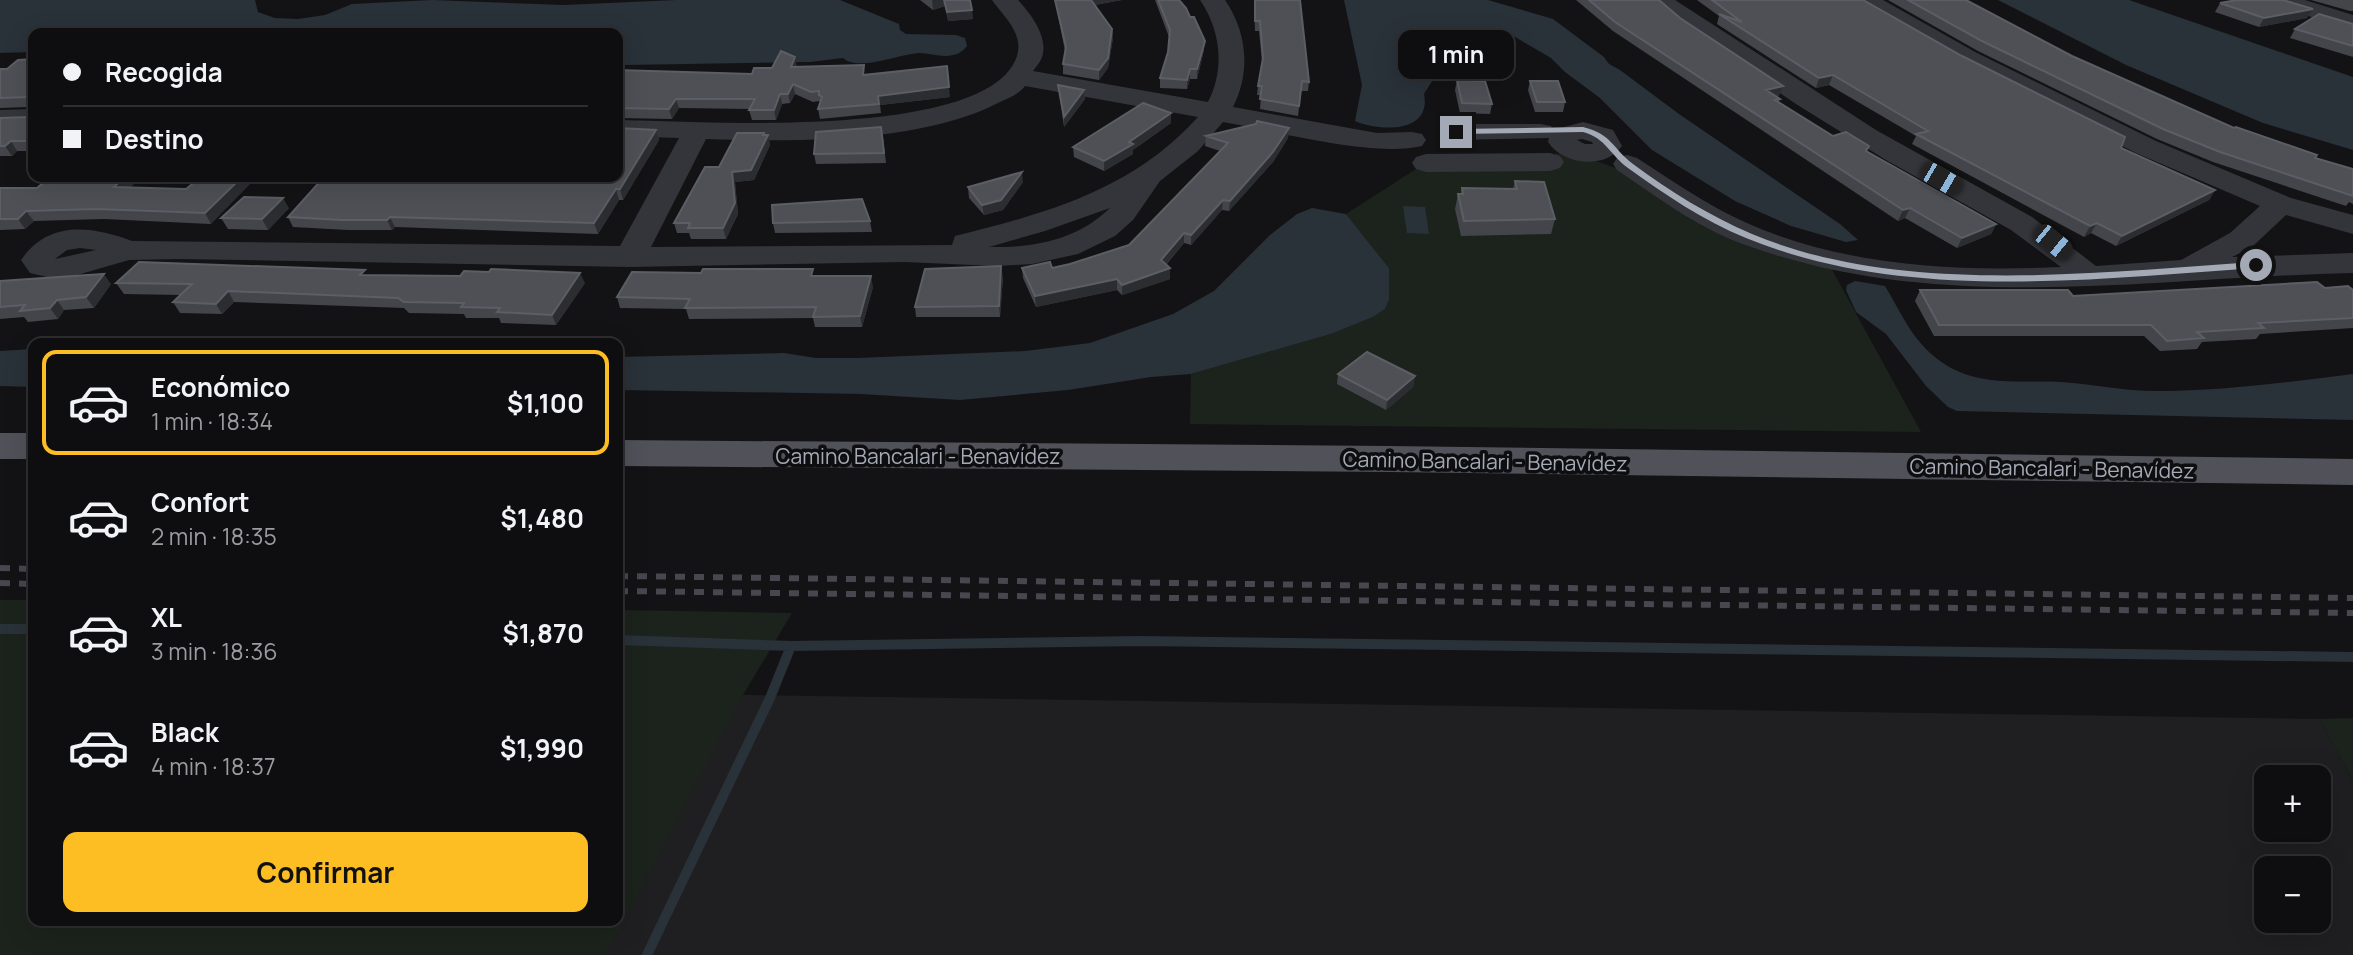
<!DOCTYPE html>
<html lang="es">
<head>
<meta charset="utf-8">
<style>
  :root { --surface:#0e0e10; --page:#1c1c1e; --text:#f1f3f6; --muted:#9b9c9f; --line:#2e2e30; --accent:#fdbe24 }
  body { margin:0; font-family:Manrope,sans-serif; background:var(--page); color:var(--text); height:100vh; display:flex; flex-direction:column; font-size:26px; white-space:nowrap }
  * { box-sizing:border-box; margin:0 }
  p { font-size:23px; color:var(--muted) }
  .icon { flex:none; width:38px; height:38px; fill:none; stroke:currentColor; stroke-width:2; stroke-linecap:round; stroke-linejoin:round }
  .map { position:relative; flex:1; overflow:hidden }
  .panel { position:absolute; left:28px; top:338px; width:595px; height:588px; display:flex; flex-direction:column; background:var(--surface); border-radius:14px; box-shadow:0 7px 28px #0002,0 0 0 2px var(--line) }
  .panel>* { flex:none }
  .guide { position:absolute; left:28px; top:28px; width:595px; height:154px; border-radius:14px; box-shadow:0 7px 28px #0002,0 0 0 2px var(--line); display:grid; align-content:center; height:154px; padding:0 35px; background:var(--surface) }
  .buttons { position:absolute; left:2254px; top:765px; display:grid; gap:14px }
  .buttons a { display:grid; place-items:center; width:77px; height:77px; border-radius:14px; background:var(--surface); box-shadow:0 7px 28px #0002,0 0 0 2px var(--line); font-size:35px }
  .end { position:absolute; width:32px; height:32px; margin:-16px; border:9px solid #a4a9b6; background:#111; box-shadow:0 0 0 4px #111 }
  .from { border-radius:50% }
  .bubble { position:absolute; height:49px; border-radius:14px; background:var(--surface); box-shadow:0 7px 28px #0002,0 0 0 2px var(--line); font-size:23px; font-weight:700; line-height:49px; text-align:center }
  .car { position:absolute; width:21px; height:42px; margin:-21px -10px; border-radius:9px; box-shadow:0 0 5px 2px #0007; background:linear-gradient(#222 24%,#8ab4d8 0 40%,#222 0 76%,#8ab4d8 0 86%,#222 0) }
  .guide b { display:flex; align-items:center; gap:24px; height:66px; font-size:26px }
  .guide b+b { border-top:2px solid var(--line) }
  .guide i { width:18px; height:18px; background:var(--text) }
  ul { padding:12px 0 0; list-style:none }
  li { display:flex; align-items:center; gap:21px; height:105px; margin:0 14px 10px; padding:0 21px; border:4px solid transparent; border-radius:14px }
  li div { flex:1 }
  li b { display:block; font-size:26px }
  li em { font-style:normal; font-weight:700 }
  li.on { border-color:var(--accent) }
  li>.icon { width:63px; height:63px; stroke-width:1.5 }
  .action { display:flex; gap:14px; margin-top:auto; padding:14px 35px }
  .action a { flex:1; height:80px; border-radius:14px; background:var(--accent); color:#111; font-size:28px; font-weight:700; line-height:80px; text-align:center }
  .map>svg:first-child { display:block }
  .built { fill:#1f1f22; fill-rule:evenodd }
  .green { fill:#1b231c }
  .water { fill:#293139 }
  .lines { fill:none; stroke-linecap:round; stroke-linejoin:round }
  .stream { stroke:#293139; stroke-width:10 }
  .minor { fill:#34353a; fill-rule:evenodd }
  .major { fill:#505159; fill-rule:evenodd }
  .rail { stroke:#47484f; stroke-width:6; stroke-dasharray:10 9; stroke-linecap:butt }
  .wall { fill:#44454a }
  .shaded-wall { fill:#2c2d30 }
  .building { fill:#4f5056; stroke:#5c5e65; stroke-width:2 }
  .route { fill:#a4a9b6 }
  .labels { text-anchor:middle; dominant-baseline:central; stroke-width:7; stroke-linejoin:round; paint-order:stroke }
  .street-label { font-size:21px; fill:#a4a9b6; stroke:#0e0e10 }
</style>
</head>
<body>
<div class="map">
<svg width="2353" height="955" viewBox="0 0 2353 955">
  <rect width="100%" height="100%" fill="#131315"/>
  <path class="built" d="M 618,693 L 2320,719 L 2353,782 L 2353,955 L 0,955 L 33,920 L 618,920 ZM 2266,777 L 2319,777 L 2319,830 L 2266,830 ZM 2266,868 L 2319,868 L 2319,920 L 2266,920 Z"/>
  <path class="green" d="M 1555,153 L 1591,159 L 1618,169 L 1830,266 L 1921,432 L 1190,424 L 1191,374 L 1331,334 L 1373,317 L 1385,309 L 1389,300 L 1389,268 L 1346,214 L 1419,167 L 1559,167 Z
    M 0,600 L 33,600 L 33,920 L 618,920 L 618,610 L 792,613 L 743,695 L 606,955 L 0,955 Z
    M 2353,718 L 2353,782 L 2320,719 Z"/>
  <path class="water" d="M 0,0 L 255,0 L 258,12 L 275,18 L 298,19 L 325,15 L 352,4 L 432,0 L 564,5 L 676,0 L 840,0 L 899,24 L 900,30 L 906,34 L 956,35 L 965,38 L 967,46 C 963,51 959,54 953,55 C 942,58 930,53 919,53 C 899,54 859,72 843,58 L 810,62 L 625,65 L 618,64 L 618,33 L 299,33 L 278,26 L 236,33 L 33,33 L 33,52 L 0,53 Z
    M 1344,0 L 1488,0 L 1553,19 L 1604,57 L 1609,64 L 1620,70 L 1679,114 L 1840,224 L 1858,240 L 1846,242 L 1791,226 L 1735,201 L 1652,150 L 1600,98 L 1565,72 L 1551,58 L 1515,37 L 1466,31 L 1446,34 L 1439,39 L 1433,55 L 1434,78 L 1424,94 C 1432,133 1380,132 1355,121 L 1362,85 Z
    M 1998,0 L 2129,0 L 2353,77 L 2353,150 L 2263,123 L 2126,65 Z
    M 1403,206 L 1425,207 L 1429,234 L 1407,233 Z
    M 1312,208 L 1346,214 L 1389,268 L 1389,300 L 1385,309 L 1373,317 L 1331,334 L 1191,374 L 1151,377 L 1068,390 L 960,400 L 861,394 L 618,390 L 618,357 L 784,353 L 816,358 L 858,358 L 1025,351 L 1090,343 L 1173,314 L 1214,291 L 1270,235 L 1297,214 Z
    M 1855,281 L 1885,286 C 1906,321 1916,350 1955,370 C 1988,386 2025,380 2061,382 C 2092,384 2124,391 2156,391 C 2222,391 2288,382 2353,374 L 2353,420 L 1957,411 L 1948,407 L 1926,386 L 1886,334 L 1856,312 L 1846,290 L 1847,285 Z
    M 33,349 L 33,387 L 0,386 L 0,351 Z"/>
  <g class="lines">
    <path class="stream" d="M 0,629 L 33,629
      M 618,640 L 791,646 L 1141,641 L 2353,657
      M 647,955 L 770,698 L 791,646"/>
    <path class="minor" d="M 992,0 L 1018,0 C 1030,13 1049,37 1042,57 C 1041,61 1036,67 1033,71 L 1208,102 C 1225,69 1221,31 1200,0 L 1225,0 C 1247,32 1251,72 1233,107 L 1377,133 L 1412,132 L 1422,134 L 1426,140 L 1422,146 C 1373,158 1276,131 1223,122 L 1198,151 L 1160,181 L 1133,220 L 1115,236 L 1078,254 L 1032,264 L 997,266 L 904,262 L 630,267 L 179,259 L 129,260 L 60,280 L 30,273 L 21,260 C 49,220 91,226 132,241 L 620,246 L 679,138 L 618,136 L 618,120 C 693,121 989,142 1017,56 C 1024,33 1003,16 992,0 ZM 1025,86 L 1198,117 C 1132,190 1047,213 955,236 L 952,245 L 651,247 L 706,139 C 792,142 921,143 998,103 C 1008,98 1018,95 1025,86 ZM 1110,208 C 1077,240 1034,248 989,247 L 1045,231 ZM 80,248 L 96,250 L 55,259 L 67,250 Z
      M 1647,0 L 1675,0 L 1876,130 L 2032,217 L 2096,266 L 2181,260 L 2230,233 L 2260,206 L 2136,153 L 1959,63 L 1857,5 L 1853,0 L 1883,0 L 1977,53 L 2156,141 L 2291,198 L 2353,215 L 2353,234 L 2286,215 L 2252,247 L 2232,257 L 2353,253 L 2353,273 C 2148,277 1937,317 1740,243 C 1695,226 1656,196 1617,170 L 1613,164 L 1617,158 L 1627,155 L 1637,158 C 1673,181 1708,206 1747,223 C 1843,266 1957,272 2061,267 L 2011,230 L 1886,160 L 1796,104 L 1679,25 Z
      M 2269,0 L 2305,0 L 2353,15 L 2353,30 L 2273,5 Z
      M 33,109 L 33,125 L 0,126 L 0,110 Z
      M 1583,122 L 1613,130 L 1622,146 C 1605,170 1563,165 1548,142 L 1549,138 L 1456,140 L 1446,138 L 1442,132 L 1446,126 L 1456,124 L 1541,124 L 1551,126 L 1553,130 ZM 1582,139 L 1592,142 L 1593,144 L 1585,144 L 1577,140 Z
      M 1550,153 L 1560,156 L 1564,162 L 1560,168 L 1550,171 L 1426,172 L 1416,169 L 1412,163 L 1416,157 L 1426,154 Z"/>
    <path class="major" d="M 0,433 L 33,433 L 33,459 L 0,459 Z
      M 618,440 L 1389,446 L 2353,459 L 2353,485 L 1389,472 L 618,466 Z"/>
    <path class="rail" d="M 0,568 L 33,569
      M 618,576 L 2353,598
      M 0,583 L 33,584
      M 618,591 L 2353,613"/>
  </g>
  <path class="wall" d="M 920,0 L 970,0 L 973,19 L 948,21 L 945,6 L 933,10 Z
    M 1055,0 L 1122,0 L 1095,5 L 1112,29 L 1113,38 L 1108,68 L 1099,80 L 1063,74 L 1063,64 L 1065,51 Z
    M 1155,0 L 1179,0 L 1204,50 L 1197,79 L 1190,79 L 1187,89 L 1160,88 L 1160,78 L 1168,52 L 1169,37 Z
    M 1254,0 L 1300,0 L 1309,82 L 1308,91 L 1301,91 L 1298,116 L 1260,109 L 1261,95 L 1257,95 L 1258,86 L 1262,62 L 1259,31 L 1255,31 Z
    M 1576,0 L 1659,0 L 1680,18 L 1779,96 L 1777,96 L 1780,99 L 1779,102 L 1833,136 L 1869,146 L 1866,152 L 1996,224 L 1991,234 L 1957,248 L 1905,218 L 1898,221 L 1613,31 Z
    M 1697,0 L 1863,0 L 2121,148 L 2215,190 L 2209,200 L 2116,246 L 2091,233 L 2084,237 L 1912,144 L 1916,136 L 1829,85 L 1816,88 L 1717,24 L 1719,16 Z
    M 1888,0 L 1966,0 L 2072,56 L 2234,128 L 2315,158 L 2353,169 L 2353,204 L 2349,202 L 2346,206 L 2213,162 L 2157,139 L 1978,51 Z
    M 2311,0 L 2353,0 L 2353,11 L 2350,11 Z
    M 2220,3 L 2307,18 L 2259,27 L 2215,12 Z
    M 2353,24 L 2353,57 L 2290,38 L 2295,29 Z
    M 33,59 L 33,151 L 17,151 L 12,156 L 0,156 L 0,118 L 28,117 L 28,107 L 0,108 L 0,69 L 7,69 Z
    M 797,67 L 865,75 L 950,97 L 880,105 L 881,113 L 820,119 L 818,109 L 820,101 L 813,102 L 795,94 L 790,103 L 782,104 L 776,120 L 752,120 L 749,110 L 750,109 L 679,108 L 672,119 L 618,118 L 618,70 L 752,74 Z
    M 1457,80 L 1492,104 L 1490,114 L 1460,113 L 1455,90 Z
    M 1530,81 L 1565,102 L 1563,112 L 1535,112 L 1528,90 Z
    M 1058,85 L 1084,90 L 1085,99 L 1064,127 Z
    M 1171,113 L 1171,123 L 1133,150 L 1133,154 L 1104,171 L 1074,157 L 1073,147 Z
    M 1289,128 L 1288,138 L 1273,162 L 1229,211 L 1222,210 L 1191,245 L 1184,243 L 1166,265 L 1170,279 L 1122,295 L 1117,290 L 1036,307 L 1023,278 L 1022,268 L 1052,268 L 1070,264 L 1129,245 L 1220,151 L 1205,146 L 1206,136 Z
    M 656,130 L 659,140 L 623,200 L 619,200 L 598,234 L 395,227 L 392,230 L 348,230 L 293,227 L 288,217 Z
    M 768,135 L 770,145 L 754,180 L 735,182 L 738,214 L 726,239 L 691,239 L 689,233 L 677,233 L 674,223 L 719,167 Z
    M 883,137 L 886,163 L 816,164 L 814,154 Z
    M 201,177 L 211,224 L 104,219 L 34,221 L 25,229 L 0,230 L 0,188 L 131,187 L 186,189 Z
    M 1515,181 L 1555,219 L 1551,234 L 1461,236 L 1455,209 L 1458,194 L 1461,194 L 1462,188 L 1513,189 Z
    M 1023,182 L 1003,210 L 984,215 L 969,198 L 968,187 Z
    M 289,208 L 268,230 L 228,229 L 221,218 Z
    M 870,221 L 872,232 L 775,233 L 773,223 Z
    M 367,275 L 585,283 L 556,325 L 501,323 L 499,318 L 466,318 L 464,314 L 409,313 L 404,308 L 234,302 L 222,314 L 180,313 L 173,302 L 181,295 L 124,294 L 116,283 Z
    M 815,276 L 873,287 L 862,327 L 815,327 L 813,318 L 689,319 L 686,309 L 620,308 L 617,297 Z
    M 1003,277 L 1000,317 L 916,317 L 915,307 Z
    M 0,281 L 111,284 L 94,308 L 64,310 L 58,319 L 28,322 L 24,317 L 0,319 Z
    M 2325,288 L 2353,290 L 2353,328 L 2260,334 L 2256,339 L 2202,342 L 2197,349 L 2160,351 L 2144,336 L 1934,336 L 1915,301 L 1920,290 L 2073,296 Z
    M 1338,374 L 1415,376 L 1413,387 L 1386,410 L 1337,384 Z"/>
  <path class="shaded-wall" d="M 932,0 L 944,0 L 945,6 L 933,10 Z
    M 1089,0 L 1122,0 L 1089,6 Z
    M 2313,9 L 2307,18 L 2259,27 L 2264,18 Z
    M 972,10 L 973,19 L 948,21 L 947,12 Z
    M 1112,29 L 1113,38 L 1108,68 L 1099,80 L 1099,70 Z
    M 1205,41 L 1204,50 L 1197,79 L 1197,69 Z
    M 795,57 L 797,67 L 791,67 Z
    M 947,66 L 950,97 L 880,105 L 881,113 L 878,96 Z
    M 1190,69 L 1190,79 L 1187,89 L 1187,80 Z
    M 1833,75 L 1829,85 L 1816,88 L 1819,78 Z
    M 793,84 L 795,94 L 790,103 L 788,94 Z
    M 1783,86 L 1779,96 L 1763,99 L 1766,90 Z
    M 1084,90 L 1085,99 L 1064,127 L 1064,117 Z
    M 780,94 L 782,104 L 776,120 L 774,110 Z
    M 676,99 L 679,108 L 672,119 L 669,109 Z
    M 1171,113 L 1171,123 L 1133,150 L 1133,154 L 1104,171 L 1104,161 Z
    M 1289,128 L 1288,138 L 1273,162 L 1229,211 L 1230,201 Z
    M 656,130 L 659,140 L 623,200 L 620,189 Z
    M 764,133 L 766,139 L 768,135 L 770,145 L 754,180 L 735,182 L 738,214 L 726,239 L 723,228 L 732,172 Z
    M 11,141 L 17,151 L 12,156 L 5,146 Z
    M 1022,172 L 1023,182 L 1003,210 L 984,215 L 982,205 Z
    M 124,177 L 141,177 L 121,197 L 114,187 Z
    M 242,177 L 257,177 L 211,224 L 205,213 Z
    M 616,189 L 619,200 L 598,234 L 594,223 Z
    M 2215,190 L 2209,200 L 2116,246 L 2122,236 Z
    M 283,198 L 289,208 L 268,230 L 262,219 Z
    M 1223,200 L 1222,210 L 1191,245 L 1191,235 Z
    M 1910,208 L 1905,218 L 1898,221 L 1903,210 Z
    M 26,211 L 34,221 L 25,229 L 18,219 Z
    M 390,217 L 395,227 L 392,230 L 387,220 Z
    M 2097,223 L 2091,233 L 2084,237 L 2090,226 Z
    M 1996,224 L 1991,234 L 1957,248 L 1962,238 Z
    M 1184,233 L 1184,243 L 1161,270 L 1161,260 Z
    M 1001,266 L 1003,277 L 1000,317 L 999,306 Z
    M 1170,268 L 1170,279 L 1122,295 L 1122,285 Z
    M 580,273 L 585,283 L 556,325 L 552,315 Z
    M 104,274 L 111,284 L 94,308 L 86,297 Z
    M 871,276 L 873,287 L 862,327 L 860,316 Z
    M 1117,279 L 1117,290 L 1036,307 L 1035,296 Z
    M 228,291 L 234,302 L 222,314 L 216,304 Z
    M 57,300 L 64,310 L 58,319 L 50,308 Z
    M 1415,376 L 1413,387 L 1386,410 L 1387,400 Z"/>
  <path class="building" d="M 944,0 L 970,0 L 972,10 L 947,12 Z
    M 1055,0 L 1091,0 L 1112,29 L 1108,58 L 1099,70 L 1063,64 L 1066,47 Z
    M 1158,0 L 1179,0 L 1186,8 L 1190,17 L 1194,17 L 1205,41 L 1197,69 L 1190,69 L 1187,80 L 1160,78 L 1168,52 L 1170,30 Z
    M 1255,0 L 1300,0 L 1309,82 L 1302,81 L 1299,106 L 1260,99 L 1262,86 L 1258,86 L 1263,58 L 1260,21 L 1255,21 Z
    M 1589,0 L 1659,0 L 1680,18 L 1783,86 L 1766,90 L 1780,99 L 1775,100 L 1833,136 L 1846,132 L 1869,146 L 1866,151 L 1996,224 L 1962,238 L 1910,208 L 1903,210 L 1615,22 Z
    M 1712,0 L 1863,0 L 1962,56 L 2125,137 L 2121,148 L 2215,190 L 2122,236 L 2097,223 L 2090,226 L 1916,134 L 1928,131 L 1833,75 L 1819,78 L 1719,14 L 1742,22 Z
    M 1908,0 L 1966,0 L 2072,56 L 2234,128 L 2236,127 L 2317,155 L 2315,158 L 2353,169 L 2353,196 L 2220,152 L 2163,129 L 1982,41 Z
    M 2237,0 L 2283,0 L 2313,9 L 2264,18 L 2220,3 Z
    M 2319,14 L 2353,24 L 2353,46 L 2295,29 Z
    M 781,51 L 795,57 L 791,67 L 864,65 L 863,75 L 947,66 L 949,87 L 878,96 L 879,104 L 818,109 L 822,97 L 819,95 L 819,91 L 811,92 L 793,84 L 788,94 L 780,94 L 774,110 L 749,110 L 755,99 L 676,99 L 669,109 L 618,108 L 618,70 L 752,74 L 754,68 L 772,68 Z
    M 33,59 L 33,141 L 11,141 L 5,146 L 0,146 L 0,118 L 28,117 L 28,97 L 0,98 L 0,69 L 7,69 L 18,60 Z
    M 1457,80 L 1485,81 L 1492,104 L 1462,103 Z
    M 1530,81 L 1558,81 L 1565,102 L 1537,102 Z
    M 1058,85 L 1084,90 L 1064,117 Z
    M 1143,103 L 1171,113 L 1129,142 L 1133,144 L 1104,161 L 1073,147 Z
    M 1257,121 L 1289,128 L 1273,152 L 1230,201 L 1223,200 L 1191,235 L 1184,233 L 1161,260 L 1170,268 L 1122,285 L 1117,279 L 1035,296 L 1022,268 L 1050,262 L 1052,268 L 1070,264 L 1129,245 L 1228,143 L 1206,136 L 1256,124 Z
    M 881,127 L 884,153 L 814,154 L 816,132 Z
    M 618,128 L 656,130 L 620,189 L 616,189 L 594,223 L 390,217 L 387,220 L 342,220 L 288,217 L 324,177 L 618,177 Z
    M 737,133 L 764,133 L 763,135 L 768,135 L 751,170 L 732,172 L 735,203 L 723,228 L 688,228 L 690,223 L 674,223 L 705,167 L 719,167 Z
    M 1022,172 L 1001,200 L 982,205 L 968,187 Z
    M 50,177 L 124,177 L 114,187 L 186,189 L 201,177 L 242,177 L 205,213 L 97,209 L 26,211 L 18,219 L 0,219 L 0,188 L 37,188 Z
    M 1515,181 L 1544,182 L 1555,219 L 1464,221 L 1458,194 L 1463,194 L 1462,188 L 1517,189 Z
    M 244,197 L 283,198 L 262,219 L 221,218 Z
    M 862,199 L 870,221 L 773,223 L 772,205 Z
    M 139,262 L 365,270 L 360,275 L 460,276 L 464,271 L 489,272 L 491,269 L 580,273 L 552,315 L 497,312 L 500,308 L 461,307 L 464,303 L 404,302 L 398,298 L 228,291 L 216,304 L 173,302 L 192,284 L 116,283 Z
    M 1001,266 L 999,306 L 915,307 L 925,269 Z
    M 703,269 L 813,269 L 811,276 L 871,276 L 860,316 L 813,317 L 816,307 L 685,308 L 690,299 L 617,297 L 632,272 L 701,273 Z
    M 104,274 L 86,297 L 57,300 L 50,308 L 20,311 L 25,305 L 0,307 L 0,281 Z
    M 2317,282 L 2325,288 L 2348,286 L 2353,290 L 2353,318 L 2258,323 L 2264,328 L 2197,332 L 2204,338 L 2167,341 L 2151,325 L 1939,325 L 1920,290 L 2068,290 L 2073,296 Z
    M 1367,352 L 1415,376 L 1387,400 L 1338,374 Z"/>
  <path class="route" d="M 1583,127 C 1612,134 1612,148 1633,164 C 1669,191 1710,216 1752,234 C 1902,297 2097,272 2256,262 L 2261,265 L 2256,268 C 2091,279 1904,303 1746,238 C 1704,221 1664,194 1628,168 C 1610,155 1606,138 1583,132 L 1456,134 L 1452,132 L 1456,129 Z"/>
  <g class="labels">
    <g class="street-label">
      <text x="918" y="456">Camino Bancalari - Benavídez</text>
      <text transform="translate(1485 461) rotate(1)">Camino Bancalari - Benavídez</text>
      <text transform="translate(2052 468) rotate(1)">Camino Bancalari - Benavídez</text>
    </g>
  </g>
</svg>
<div class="buttons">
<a>+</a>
<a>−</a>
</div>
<i class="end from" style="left:2256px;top:265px"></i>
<i class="end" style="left:1456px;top:132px"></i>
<div class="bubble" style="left:1398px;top:30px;width:116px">1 min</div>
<i class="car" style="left:1941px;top:179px;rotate:120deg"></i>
<i class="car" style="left:2053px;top:242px;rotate:129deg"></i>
<div class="guide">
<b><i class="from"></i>Recogida</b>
<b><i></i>Destino</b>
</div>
<section class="panel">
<ul>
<li class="on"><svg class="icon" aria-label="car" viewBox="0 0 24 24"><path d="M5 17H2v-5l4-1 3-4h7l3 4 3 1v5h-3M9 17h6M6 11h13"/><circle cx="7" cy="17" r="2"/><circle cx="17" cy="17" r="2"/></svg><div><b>Económico</b><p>1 min · 18:34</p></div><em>$1,100</em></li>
<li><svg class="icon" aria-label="car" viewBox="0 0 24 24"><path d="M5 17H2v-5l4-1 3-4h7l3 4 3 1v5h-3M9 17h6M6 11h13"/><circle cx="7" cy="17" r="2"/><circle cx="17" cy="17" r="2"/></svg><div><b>Confort</b><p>2 min · 18:35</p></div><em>$1,480</em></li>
<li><svg class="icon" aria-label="car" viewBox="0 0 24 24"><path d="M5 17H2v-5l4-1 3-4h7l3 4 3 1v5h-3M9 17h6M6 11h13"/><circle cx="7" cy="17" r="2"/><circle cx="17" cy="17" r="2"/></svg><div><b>XL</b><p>3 min · 18:36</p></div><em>$1,870</em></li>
<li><svg class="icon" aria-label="car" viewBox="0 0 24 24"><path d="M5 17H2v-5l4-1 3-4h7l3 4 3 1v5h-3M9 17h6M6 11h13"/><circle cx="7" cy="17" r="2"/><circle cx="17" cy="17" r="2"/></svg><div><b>Black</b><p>4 min · 18:37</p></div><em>$1,990</em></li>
</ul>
<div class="action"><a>Confirmar</a></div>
</section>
</div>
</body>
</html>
